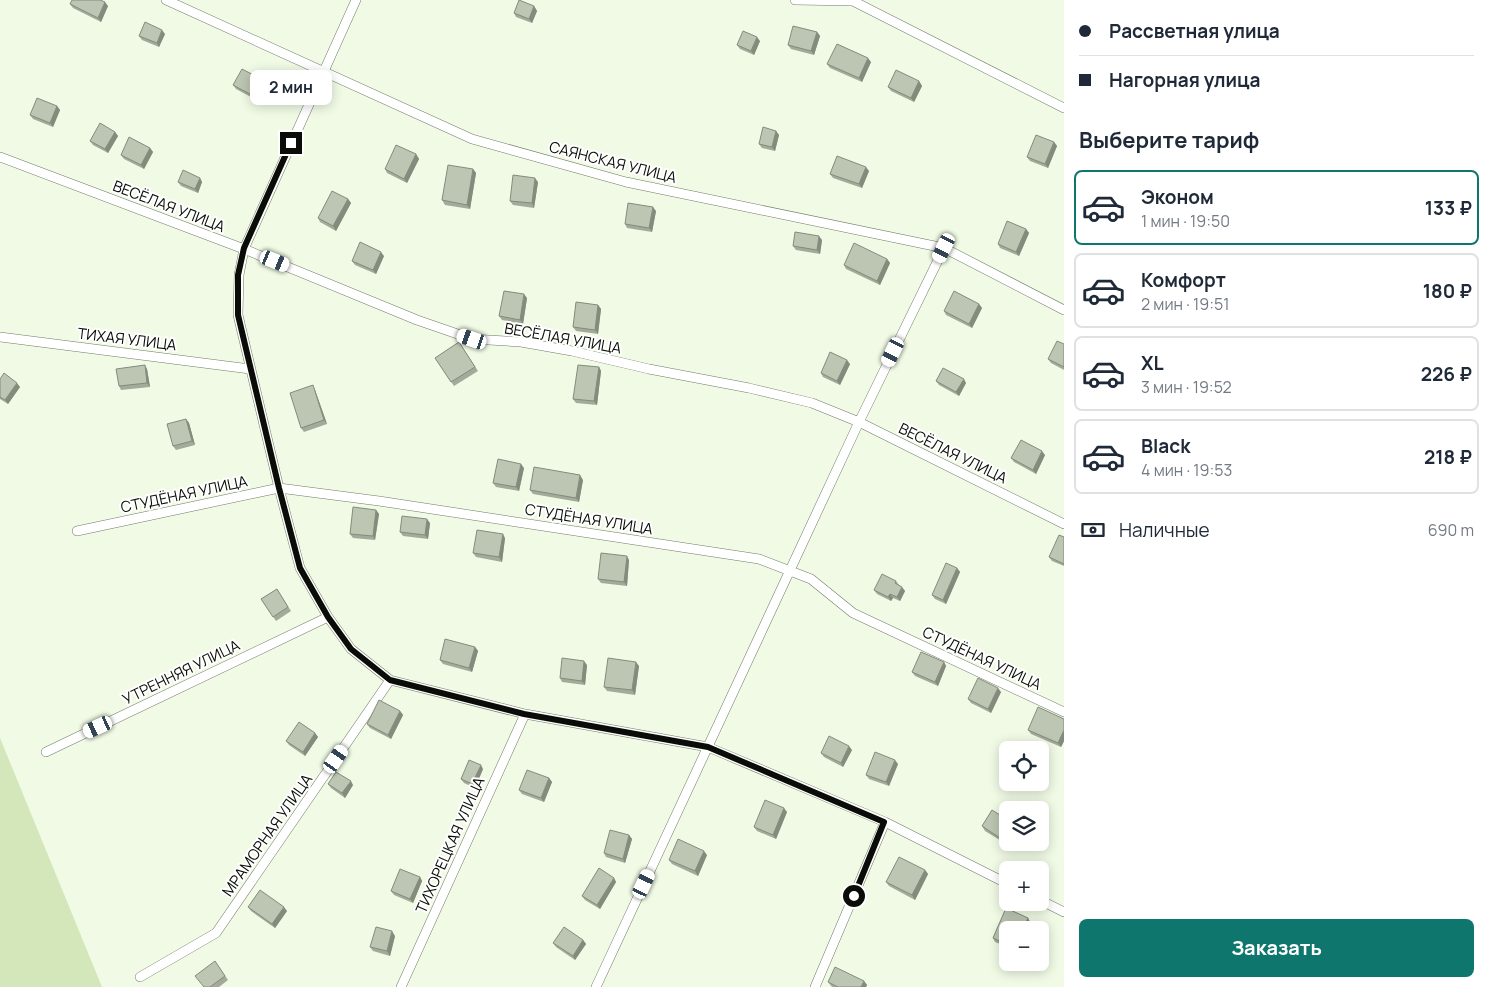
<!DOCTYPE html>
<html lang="ru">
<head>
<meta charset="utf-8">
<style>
  :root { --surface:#fff; --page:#f6f6f7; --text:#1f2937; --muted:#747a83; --line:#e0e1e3; --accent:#0f766e }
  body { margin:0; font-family:Manrope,sans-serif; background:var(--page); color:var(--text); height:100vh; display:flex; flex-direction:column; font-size:19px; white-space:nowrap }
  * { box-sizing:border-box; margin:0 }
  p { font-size:16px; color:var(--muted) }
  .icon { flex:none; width:28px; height:28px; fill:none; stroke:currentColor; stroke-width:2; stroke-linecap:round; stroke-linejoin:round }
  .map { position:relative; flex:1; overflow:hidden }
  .panel { display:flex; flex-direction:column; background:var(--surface); width:425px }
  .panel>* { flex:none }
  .top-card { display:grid; align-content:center; height:110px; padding:0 15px; background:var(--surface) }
  .controls { position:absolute; left:999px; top:741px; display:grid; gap:10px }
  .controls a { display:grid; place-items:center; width:50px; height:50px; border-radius:8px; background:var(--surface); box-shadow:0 2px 12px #0003; font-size:25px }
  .end { position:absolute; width:22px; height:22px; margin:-11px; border:6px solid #0a0d07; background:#fff; box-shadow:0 0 0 2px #fff }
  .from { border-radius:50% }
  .bubble { position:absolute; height:35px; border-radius:8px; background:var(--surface); box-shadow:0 2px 12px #0003; font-size:16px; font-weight:700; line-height:35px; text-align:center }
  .car { position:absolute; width:15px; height:30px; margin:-15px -8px; border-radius:6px; box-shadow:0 0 4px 1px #0007; background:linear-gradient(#fff 24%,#345 0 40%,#fff 0 76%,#345 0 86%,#fff 0) }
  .top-card b { display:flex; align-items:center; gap:18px; height:48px; font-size:19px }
  .top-card b+b { border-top:1px solid var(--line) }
  .top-card i { width:12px; height:12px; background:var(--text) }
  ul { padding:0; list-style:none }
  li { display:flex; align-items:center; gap:15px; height:75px; margin:0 10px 8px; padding:0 5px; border:2px solid var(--line); border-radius:8px }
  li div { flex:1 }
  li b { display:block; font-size:19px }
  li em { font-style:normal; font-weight:700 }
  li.on { border-color:var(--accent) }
  li>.icon { width:45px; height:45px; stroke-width:1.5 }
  h2 { padding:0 15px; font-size:22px; line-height:60px }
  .pay { display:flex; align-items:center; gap:12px; height:55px; padding:0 15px; font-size:19px }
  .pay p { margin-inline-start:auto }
  .button { display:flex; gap:10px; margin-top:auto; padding:10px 15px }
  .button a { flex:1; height:58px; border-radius:8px; background:var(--accent); color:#fff; font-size:20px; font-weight:700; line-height:58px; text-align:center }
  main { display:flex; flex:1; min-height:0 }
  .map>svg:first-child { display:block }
  .green { fill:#d3e7ba }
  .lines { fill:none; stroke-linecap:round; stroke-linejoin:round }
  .street-casing { stroke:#737b69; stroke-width:10 }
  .street { stroke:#fff; stroke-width:9 }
  .wall { fill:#a3aa99 }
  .shaded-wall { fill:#848b7d }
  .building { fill:#bdc6b2; stroke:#848b7d }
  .route { stroke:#0a0d07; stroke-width:6 }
  .labels { text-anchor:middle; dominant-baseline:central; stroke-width:4; stroke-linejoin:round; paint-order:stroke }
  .street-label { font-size:15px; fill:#0a0d07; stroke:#fff }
</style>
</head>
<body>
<main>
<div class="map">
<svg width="1064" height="987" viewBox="0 0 1064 987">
  <rect width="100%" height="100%" fill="#f0fae5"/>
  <path class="green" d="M 0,738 L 102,987 L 0,987 Z"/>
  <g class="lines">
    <defs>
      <path id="street" d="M 166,0 L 472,139 L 626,182 L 944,248 L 1064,310
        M 356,0 L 244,249 L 239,275 L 238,315 L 279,488 L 300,568 L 328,617 L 351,649 L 390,680 L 525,714 L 708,747 L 885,822 L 1008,884
        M 795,0 L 853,1 L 1064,108
        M 0,157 L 244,249 L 417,320 L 472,339 L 521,342 L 572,351 L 649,369 L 749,388 L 812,403 L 859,422 L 1064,524
        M 0,337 L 250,369
        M 77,531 L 279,488 L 379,501 L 759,559 L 811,579 L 853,613 L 1064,712
        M 46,752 L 328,617
        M 1040,900 L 1064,912
        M 140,977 L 216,933 L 390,680
        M 401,987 L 525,714
        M 596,987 L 859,422 L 944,248
        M 815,987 L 885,822"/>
    </defs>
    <use href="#street" class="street-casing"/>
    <use href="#street" class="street"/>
  </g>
  <path class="wall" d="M 70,4 L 108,6 L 101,22 L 73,8 Z
    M 534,6 L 537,11 L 532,23 L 516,17 L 514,13 Z
    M 817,32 L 820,36 L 814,55 L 791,49 L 788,45 Z
    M 165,34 L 159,47 L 142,40 L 139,36 Z
    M 760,41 L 754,55 L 740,49 L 737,45 Z
    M 871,62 L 862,82 L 830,68 L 827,64 Z
    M 919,81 L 922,86 L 914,102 L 891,91 L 888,87 Z
    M 269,83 L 272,87 L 264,104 L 236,89 L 233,85 Z
    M 57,106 L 60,110 L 53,127 L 33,119 L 30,115 Z
    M 776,131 L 779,135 L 775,151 L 762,148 L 759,144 Z
    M 115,132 L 118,136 L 108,153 L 93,145 L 90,141 Z
    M 1054,142 L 1057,146 L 1048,168 L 1030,161 L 1027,157 Z
    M 150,148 L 153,152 L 144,169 L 124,159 L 121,155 Z
    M 416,154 L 419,159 L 407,183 L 387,173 L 385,169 Z
    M 473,169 L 476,173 L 470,209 L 445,205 L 442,200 Z
    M 869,171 L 862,188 L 833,178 L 830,174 Z
    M 200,178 L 202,182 L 198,193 L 181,186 L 178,182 Z
    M 538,182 L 534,208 L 513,205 L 510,201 Z
    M 348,199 L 351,203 L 336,231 L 320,222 L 318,218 Z
    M 656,211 L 652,232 L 627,228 L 625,224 Z
    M 1026,229 L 1029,233 L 1019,256 L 1000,248 L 998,244 Z
    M 822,240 L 820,254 L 796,250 L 793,246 Z
    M 384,256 L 376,274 L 355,265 L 352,261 Z
    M 887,259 L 890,263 L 880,285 L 846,269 L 844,265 Z
    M 527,298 L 523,324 L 502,320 L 499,316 Z
    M 979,304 L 982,308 L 972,328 L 946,315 L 944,311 Z
    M 598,305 L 601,309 L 598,334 L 576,331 L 573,327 Z
    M 459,342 L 478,371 L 454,386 L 435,358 Z
    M 1064,344 L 1064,370 L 1051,363 L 1048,359 Z
    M 850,364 L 840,385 L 823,377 L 821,373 Z
    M 599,367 L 601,371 L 597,405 L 576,403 L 573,399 Z
    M 147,369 L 150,387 L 121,390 L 119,386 Z
    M 0,379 L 20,387 L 8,404 L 0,399 Z
    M 936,381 L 966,383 L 959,396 L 939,385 Z
    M 315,390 L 327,424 L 304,432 L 301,428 Z
    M 186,419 L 189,423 L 195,445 L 176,450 L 173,446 Z
    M 1045,455 L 1036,474 L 1014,462 L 1011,458 Z
    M 524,468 L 519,491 L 496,487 L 493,483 Z
    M 583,480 L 579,502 L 533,494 L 530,490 Z
    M 376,510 L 379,514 L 375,540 L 353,538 L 350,534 Z
    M 430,523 L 428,539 L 403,536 L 400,532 Z
    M 1064,537 L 1064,566 L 1052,561 L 1049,557 Z
    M 505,538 L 502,562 L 476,557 L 473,553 Z
    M 629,560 L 627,586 L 601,583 L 598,579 Z
    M 957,568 L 960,572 L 946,604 L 935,599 L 932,595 Z
    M 896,581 L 899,585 L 905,591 L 900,601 L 893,598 L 891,601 L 877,594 L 874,590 Z
    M 277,589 L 291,611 L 276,621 L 261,599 Z
    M 475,647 L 478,651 L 472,672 L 443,664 L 440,660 Z
    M 944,662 L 946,666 L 938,686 L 915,676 L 912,672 Z
    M 587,665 L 585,685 L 562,682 L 560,678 Z
    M 639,666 L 635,695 L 607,691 L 604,687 Z
    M 1001,692 L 991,713 L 971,703 L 968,699 Z
    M 400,711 L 403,715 L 391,739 L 370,728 L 367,724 Z
    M 1064,719 L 1064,741 L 1061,747 L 1031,734 L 1028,730 Z
    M 315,733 L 318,737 L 305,756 L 289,745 L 286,741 Z
    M 852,750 L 843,767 L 824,757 L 821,753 Z
    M 898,764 L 889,786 L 869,779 L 866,775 Z
    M 483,769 L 475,788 L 464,783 L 461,779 Z
    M 549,778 L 552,782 L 544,802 L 522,794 L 519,790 Z
    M 328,784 L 353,785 L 345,798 L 331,788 Z
    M 992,810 L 1003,842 L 985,831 L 982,826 Z
    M 787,812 L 776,839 L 757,831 L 754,827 Z
    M 629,835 L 632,839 L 625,863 L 606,857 L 604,853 Z
    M 707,855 L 698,876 L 672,864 L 669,860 Z
    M 925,870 L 928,874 L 915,900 L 889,886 L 886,882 Z
    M 420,877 L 422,881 L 413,903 L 394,895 L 391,891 Z
    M 614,878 L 616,882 L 600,909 L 585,900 L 582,896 Z
    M 248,907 L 287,911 L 275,928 L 251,911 Z
    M 1006,908 L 1028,918 L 1030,922 L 1027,930 L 1008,930 L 1008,947 L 995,942 L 993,938 Z
    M 395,936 L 390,956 L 373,951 L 370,947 Z
    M 583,940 L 586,944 L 575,960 L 556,947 L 553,943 Z
    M 215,961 L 228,980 L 219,987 L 204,987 Z
    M 864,981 L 867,985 L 866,987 L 832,987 L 828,982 Z"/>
  <path class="shaded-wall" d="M 105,2 L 108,6 L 101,22 L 98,18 Z
    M 534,6 L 537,11 L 532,23 L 529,19 Z
    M 162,30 L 165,34 L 159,47 L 157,43 Z
    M 817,32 L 820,36 L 814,55 L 811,51 Z
    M 757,37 L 760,41 L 754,55 L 751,51 Z
    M 868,58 L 871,62 L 862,82 L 859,78 Z
    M 919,81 L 922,86 L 914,102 L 911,98 Z
    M 269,83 L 272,87 L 264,104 L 261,100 Z
    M 57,106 L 60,110 L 53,127 L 50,123 Z
    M 776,131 L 779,135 L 775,151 L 772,147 Z
    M 115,132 L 118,136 L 108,153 L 105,149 Z
    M 1054,142 L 1057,146 L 1048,168 L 1045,164 Z
    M 150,148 L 153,152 L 144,169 L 141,165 Z
    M 416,154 L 419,159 L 407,183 L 404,179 Z
    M 866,167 L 869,171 L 862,188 L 859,184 Z
    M 473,169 L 476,173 L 470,209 L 467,205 Z
    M 200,178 L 202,182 L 198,193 L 195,189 Z
    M 535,178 L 538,182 L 534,208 L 532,203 Z
    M 348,199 L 351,203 L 336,231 L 333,226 Z
    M 653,207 L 656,211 L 652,232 L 649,228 Z
    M 1026,229 L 1029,233 L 1019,256 L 1016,252 Z
    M 819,236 L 822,240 L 820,254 L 817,250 Z
    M 381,252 L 384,256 L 376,274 L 373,270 Z
    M 887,259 L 890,263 L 880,285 L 877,281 Z
    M 524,294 L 527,298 L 523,324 L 520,320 Z
    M 979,304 L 982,308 L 972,328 L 969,324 Z
    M 598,305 L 601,309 L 598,334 L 595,330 Z
    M 847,360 L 850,364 L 840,385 L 837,381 Z
    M 145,365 L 147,369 L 150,387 L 147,383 Z
    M 599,367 L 601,371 L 597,405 L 594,401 Z
    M 964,379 L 966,383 L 959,396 L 956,392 Z
    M 17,383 L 20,387 L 8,404 L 5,400 Z
    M 313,385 L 315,390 L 327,424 L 324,420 Z
    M 186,419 L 189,423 L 195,445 L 192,441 Z
    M 1042,451 L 1045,455 L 1036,474 L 1033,470 Z
    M 521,464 L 524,468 L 519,491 L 516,487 Z
    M 580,475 L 583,480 L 579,502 L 576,498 Z
    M 376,510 L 379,514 L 375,540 L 373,536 Z
    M 427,519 L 430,523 L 428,539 L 425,535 Z
    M 503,534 L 505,538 L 502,562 L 499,557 Z
    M 627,556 L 629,560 L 627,586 L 624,582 Z
    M 957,568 L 960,572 L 946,604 L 943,600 Z
    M 902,587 L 905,591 L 900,601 L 897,597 Z
    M 890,594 L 893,598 L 891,601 L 888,597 Z
    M 475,647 L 478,651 L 472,672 L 469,668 Z
    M 584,661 L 587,665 L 585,685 L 582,681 Z
    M 636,662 L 639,666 L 635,695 L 632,690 Z
    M 944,662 L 946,666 L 938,686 L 935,682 Z
    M 998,688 L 1001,692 L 991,713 L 988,709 Z
    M 400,711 L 403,715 L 391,739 L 388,735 Z
    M 1064,730 L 1064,741 L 1061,747 L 1058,743 Z
    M 315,733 L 318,737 L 305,756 L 303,752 Z
    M 849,746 L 852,750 L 843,767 L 841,763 Z
    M 895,760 L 898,764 L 889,786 L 886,782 Z
    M 481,765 L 483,769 L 475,788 L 472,784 Z
    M 549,778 L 552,782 L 544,802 L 541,798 Z
    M 351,781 L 353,785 L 345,798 L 342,793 Z
    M 784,808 L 787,812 L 776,839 L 773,835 Z
    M 1008,826 L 1008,834 L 1003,842 L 1000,838 Z
    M 629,835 L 632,839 L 625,863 L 623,859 Z
    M 704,851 L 707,855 L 698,876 L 695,871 Z
    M 925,870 L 928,874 L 915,900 L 912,895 Z
    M 420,877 L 422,881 L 413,903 L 410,899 Z
    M 614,878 L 616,882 L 600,909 L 597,905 Z
    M 284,907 L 287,911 L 275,928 L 272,924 Z
    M 1028,918 L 1030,922 L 1027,930 L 1022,930 Z
    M 392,931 L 395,936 L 390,956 L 387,951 Z
    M 583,940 L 586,944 L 575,960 L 573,956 Z
    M 864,981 L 867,985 L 866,987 L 861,987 Z"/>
  <path class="building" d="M 72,0 L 100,0 L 105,2 L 98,18 L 70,4 Z
    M 519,0 L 534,6 L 529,19 L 514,13 Z
    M 145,22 L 162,30 L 157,43 L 139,36 Z
    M 793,26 L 817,32 L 811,51 L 788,45 Z
    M 743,31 L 757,37 L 751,51 L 737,45 Z
    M 837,44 L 868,58 L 859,78 L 827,64 Z
    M 242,69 L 269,83 L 261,100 L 233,85 Z
    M 896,70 L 919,81 L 911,98 L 888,87 Z
    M 37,98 L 57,106 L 50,123 L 30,115 Z
    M 100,123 L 115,132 L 105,149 L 90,141 Z
    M 763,127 L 776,131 L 772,147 L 759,144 Z
    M 1036,135 L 1054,142 L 1045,164 L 1027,157 Z
    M 129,137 L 150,148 L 141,165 L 121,155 Z
    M 396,145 L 416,154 L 404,179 L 385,169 Z
    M 837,156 L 866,167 L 859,184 L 830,174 Z
    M 448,165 L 473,169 L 467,205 L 442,200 Z
    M 183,170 L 200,178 L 195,189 L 178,182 Z
    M 513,175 L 535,178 L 532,203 L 510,201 Z
    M 332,191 L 348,199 L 333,226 L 318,218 Z
    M 628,203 L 653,207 L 649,228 L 625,224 Z
    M 1007,221 L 1026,229 L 1016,252 L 998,244 Z
    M 795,232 L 819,236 L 817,250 L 793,246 Z
    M 360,242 L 381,252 L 373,270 L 352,261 Z
    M 854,243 L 887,259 L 877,281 L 844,265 Z
    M 504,291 L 524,294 L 520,320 L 499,316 Z
    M 954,291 L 979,304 L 969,324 L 944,311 Z
    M 576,302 L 598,305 L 595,330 L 573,327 Z
    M 1057,341 L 1064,344 L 1064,367 L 1048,359 Z
    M 459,342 L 475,367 L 451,382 L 435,358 Z
    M 830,352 L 847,360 L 837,381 L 821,373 Z
    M 145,365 L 147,383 L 119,386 L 116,369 Z
    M 578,365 L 599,367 L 594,401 L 573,399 Z
    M 943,368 L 964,379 L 956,392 L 936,381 Z
    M 4,373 L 17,383 L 5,400 L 0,397 L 0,379 Z
    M 313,385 L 324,420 L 301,428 L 290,393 Z
    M 186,419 L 192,441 L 173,446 L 167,424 Z
    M 1021,440 L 1042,451 L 1033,470 L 1011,458 Z
    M 498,459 L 521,464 L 516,487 L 493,483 Z
    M 534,467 L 580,475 L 576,498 L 530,490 Z
    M 353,507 L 376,510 L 373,536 L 350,534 Z
    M 402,516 L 427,519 L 425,535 L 400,532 Z
    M 477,530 L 503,534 L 499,557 L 473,553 Z
    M 1059,535 L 1064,537 L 1064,564 L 1049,557 Z
    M 601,553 L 627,556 L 624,582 L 598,579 Z
    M 946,563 L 957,568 L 943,600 L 932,595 Z
    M 882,574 L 896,581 L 895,583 L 902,587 L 897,597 L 890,594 L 888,597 L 874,590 Z
    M 277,589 L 288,607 L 273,617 L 261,599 Z
    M 445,639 L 475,647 L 469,668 L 440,660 Z
    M 921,652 L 944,662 L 935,682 L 912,672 Z
    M 562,658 L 584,661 L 582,681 L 560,678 Z
    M 608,658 L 636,662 L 632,690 L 604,687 Z
    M 978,678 L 998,688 L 988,709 L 968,699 Z
    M 379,700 L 400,711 L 388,735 L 367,724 Z
    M 1038,707 L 1064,719 L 1064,730 L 1058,743 L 1028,730 Z
    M 299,722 L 315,733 L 303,752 L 286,741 Z
    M 829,736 L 849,746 L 841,763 L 821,753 Z
    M 875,752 L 895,760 L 886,782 L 866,775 Z
    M 469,760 L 481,765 L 472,784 L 461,779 Z
    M 527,770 L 549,778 L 541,798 L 519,790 Z
    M 336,772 L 351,781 L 342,793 L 328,784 Z
    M 765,800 L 784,808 L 773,835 L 754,827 Z
    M 992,810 L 1008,820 L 1008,826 L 1000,838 L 982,826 Z
    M 610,830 L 629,835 L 623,859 L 604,853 Z
    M 678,839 L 704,851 L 695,871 L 669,860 Z
    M 899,857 L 925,870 L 912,895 L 886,882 Z
    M 599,868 L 614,878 L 597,905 L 582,896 Z
    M 400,869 L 420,877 L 410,899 L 391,891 Z
    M 260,890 L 284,907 L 272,924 L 248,907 Z
    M 1006,908 L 1028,918 L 1022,930 L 1008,930 L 1008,945 L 993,938 Z
    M 376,927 L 392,931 L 387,951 L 370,947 Z
    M 564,927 L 583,940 L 573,956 L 553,943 Z
    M 215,961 L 225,976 L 210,987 L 204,987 L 195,976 Z
    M 835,967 L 864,981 L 861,987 L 838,987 L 828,982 Z"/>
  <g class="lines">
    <path class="route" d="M 291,143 L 244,248 L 238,275 L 238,315 L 279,488 L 300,568 L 328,617 L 351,649 L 390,680 L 524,714 L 708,747 L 884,822 L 854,896"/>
  </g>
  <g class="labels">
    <g class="street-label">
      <text transform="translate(613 162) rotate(14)">САЯНСКАЯ УЛИЦА</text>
      <text transform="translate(169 206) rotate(21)">ВЕСЁЛАЯ УЛИЦА</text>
      <text transform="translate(563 338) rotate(10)">ВЕСЁЛАЯ УЛИЦА</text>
      <text transform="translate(127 339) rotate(7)">ТИХАЯ УЛИЦА</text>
      <text transform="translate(953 453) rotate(26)">ВЕСЁЛАЯ УЛИЦА</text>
      <text transform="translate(184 494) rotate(-12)">СТУДЁНАЯ УЛИЦА</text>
      <text transform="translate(589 519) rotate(9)">СТУДЁНАЯ УЛИЦА</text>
      <text transform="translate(982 658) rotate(25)">СТУДЁНАЯ УЛИЦА</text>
      <text transform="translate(181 672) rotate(-26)">УТРЕННЯЯ УЛИЦА</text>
      <text transform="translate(267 835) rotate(-55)">МРАМОРНАЯ УЛИЦА</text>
      <text transform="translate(450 845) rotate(-66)">ТИХОРЕЦКАЯ УЛИЦА</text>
    </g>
  </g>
</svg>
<div class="controls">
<a><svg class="icon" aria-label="locate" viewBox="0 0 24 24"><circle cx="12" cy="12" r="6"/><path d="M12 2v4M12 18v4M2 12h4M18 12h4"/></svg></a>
<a><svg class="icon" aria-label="layers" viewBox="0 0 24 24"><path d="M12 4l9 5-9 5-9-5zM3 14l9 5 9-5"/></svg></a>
<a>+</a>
<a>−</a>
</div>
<i class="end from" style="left:854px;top:896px"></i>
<i class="end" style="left:291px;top:143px"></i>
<div class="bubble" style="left:250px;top:70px;width:82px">2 мин</div>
<i class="car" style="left:944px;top:248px;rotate:206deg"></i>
<i class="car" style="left:275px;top:261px;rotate:112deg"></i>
<i class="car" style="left:472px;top:339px;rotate:289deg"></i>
<i class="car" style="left:893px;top:352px;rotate:206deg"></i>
<i class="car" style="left:98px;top:727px;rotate:245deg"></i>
<i class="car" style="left:336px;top:759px;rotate:35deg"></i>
<i class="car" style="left:644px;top:884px;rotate:25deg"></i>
</div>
<section class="panel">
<div class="top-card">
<b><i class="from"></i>Рассветная улица</b>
<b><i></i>Нагорная улица</b>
</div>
<h2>Выберите тариф</h2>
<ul>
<li class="on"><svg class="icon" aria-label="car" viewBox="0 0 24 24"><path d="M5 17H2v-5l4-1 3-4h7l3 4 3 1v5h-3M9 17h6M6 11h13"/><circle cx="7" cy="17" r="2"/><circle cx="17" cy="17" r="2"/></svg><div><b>Эконом</b><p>1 мин · 19:50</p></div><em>133 ₽</em></li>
<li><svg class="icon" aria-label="car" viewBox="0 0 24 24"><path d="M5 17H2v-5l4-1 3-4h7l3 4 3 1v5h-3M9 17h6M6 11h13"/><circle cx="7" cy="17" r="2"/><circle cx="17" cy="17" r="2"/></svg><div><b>Комфорт</b><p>2 мин · 19:51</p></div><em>180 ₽</em></li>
<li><svg class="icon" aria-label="car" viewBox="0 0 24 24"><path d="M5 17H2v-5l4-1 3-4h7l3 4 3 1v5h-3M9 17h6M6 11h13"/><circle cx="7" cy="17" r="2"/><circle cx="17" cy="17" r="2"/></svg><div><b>XL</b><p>3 мин · 19:52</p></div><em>226 ₽</em></li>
<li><svg class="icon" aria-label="car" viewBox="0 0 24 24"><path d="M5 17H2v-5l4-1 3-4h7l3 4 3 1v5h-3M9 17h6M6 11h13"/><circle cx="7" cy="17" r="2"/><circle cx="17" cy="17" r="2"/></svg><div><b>Black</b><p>4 мин · 19:53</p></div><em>218 ₽</em></li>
</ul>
<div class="pay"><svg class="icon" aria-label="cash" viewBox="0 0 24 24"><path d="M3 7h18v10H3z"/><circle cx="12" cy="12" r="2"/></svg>Наличные<p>690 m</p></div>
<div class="button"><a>Заказать</a></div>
</section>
</main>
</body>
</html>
